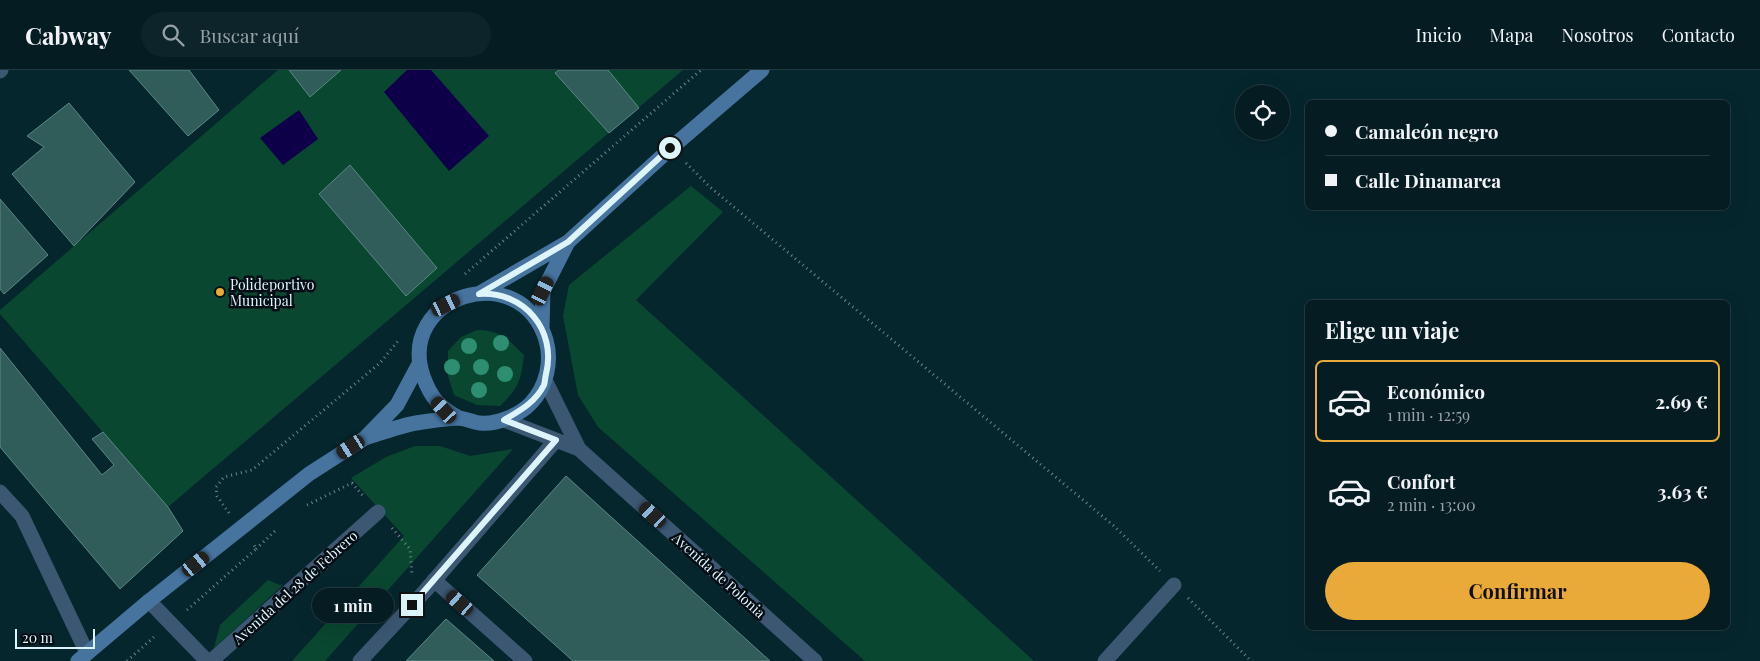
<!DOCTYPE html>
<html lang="es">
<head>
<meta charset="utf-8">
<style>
  :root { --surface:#041c22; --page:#0d252a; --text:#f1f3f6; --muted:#97a1a5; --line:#253a40; --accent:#eaaa39 }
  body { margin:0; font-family:"Playfair Display",serif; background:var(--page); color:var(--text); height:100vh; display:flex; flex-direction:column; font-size:19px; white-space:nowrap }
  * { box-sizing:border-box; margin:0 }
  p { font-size:16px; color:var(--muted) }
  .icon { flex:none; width:28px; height:28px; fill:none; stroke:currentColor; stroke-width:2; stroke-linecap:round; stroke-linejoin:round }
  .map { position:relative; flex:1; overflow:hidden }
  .sheet { position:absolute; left:1305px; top:230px; width:425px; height:330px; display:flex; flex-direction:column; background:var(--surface); border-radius:8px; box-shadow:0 5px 20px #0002,0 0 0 1px var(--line) }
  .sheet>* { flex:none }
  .top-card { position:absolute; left:1305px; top:30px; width:425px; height:110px; border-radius:8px; box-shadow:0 5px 20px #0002,0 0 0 1px var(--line); display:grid; align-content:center; height:110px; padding:0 20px; background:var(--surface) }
  .buttons { position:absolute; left:1235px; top:15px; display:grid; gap:10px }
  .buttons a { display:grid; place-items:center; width:55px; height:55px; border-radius:50%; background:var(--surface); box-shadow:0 5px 20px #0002,0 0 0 1px var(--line); font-size:25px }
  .scale { position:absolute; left:15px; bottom:12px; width:80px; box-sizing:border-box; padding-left:5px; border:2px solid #def4fb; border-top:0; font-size:14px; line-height:18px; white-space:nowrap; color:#def4fb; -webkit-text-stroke:4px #010d12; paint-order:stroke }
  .end { position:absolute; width:22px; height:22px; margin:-11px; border:6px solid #def4fb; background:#111; box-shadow:0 0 0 2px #111 }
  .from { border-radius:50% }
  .bubble { position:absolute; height:35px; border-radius:18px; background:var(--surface); box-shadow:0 5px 20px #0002,0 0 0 1px var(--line); font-size:16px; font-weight:700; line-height:35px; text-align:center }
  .car { position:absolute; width:15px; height:30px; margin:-15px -8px; border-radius:6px; box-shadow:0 0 4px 1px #0007; background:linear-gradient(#222 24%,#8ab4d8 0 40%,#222 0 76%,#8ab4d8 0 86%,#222 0) }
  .top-card b { display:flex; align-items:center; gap:18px; height:48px; font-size:19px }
  .top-card b+b { border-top:1px solid var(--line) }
  .top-card i { width:12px; height:12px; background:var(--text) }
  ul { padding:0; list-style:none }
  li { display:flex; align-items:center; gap:15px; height:82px; margin:0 10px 8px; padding:0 10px; border:2px solid transparent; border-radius:8px }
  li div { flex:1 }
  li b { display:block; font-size:19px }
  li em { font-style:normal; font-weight:700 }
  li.on { border-color:var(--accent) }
  li>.icon { width:45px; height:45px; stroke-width:1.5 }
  h2 { padding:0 20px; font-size:22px; line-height:60px }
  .cta { display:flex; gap:10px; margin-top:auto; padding:10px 20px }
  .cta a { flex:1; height:58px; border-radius:30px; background:var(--accent); color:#111; font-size:20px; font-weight:700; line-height:58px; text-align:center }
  header { display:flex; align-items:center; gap:30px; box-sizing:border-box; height:70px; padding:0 25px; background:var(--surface); border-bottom:1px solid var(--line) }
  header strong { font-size:24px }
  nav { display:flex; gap:28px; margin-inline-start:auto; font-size:18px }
  .search { width:350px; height:45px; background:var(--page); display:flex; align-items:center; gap:12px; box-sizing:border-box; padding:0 18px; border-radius:28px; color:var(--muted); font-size:19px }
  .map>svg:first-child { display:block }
  .green { fill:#0a4730 }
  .water { fill:#0d0048 }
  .building { fill:#305c59; stroke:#5c8886 }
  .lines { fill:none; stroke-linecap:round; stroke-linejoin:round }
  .path { stroke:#6b868e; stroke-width:3; stroke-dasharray:1 4; stroke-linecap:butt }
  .service { stroke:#3b5772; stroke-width:15 }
  .minor { stroke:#3b5772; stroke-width:15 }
  .secondary { stroke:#46749f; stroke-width:15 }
  .tree { fill:#2d8e71 }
  .route { stroke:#def4fb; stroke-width:6 }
  .poi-dot { fill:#eaaa39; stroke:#010d12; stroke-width:2 }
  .labels { text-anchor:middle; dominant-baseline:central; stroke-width:5; stroke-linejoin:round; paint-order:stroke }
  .poi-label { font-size:14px; fill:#def4fb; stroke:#010d12; text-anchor:start }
  .street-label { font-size:14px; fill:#def4fb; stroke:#010d12 }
</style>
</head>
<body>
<header>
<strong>Cabway</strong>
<div class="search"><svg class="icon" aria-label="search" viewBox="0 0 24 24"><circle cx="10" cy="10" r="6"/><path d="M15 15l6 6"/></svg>Buscar aquí</div>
<nav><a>Inicio</a><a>Mapa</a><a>Nosotros</a><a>Contacto</a></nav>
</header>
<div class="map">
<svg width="1760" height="591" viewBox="0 0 1760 591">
  <rect width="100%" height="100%" fill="#06262e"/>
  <path class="green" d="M 278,0 L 683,0 L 168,437 L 0,244 L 0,240 Z
    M 691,116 L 723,142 L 636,230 L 1034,591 L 865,591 L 598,357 L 578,325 L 563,246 L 569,215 Z
    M 477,260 C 500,260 508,269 524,285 C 521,310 519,318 500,336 L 477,335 L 454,325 L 448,306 L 448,281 L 461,267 Z
    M 415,376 L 440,376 L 470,386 L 513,379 L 325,591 L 292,591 L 404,466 L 351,408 L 386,387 Z
    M 268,510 L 282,516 L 214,578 L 220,555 Z"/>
  <path class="water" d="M 407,0 L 431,0 L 489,66 L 449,101 L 384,22 Z
    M 299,40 L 318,69 L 283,95 L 260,68 Z"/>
  <path class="building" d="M 129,0 L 189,0 L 219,40 L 188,66 Z
    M 289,0 L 341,0 L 310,27 Z
    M 559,0 L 608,0 L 639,38 L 609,63 L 555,3 Z
    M 69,33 L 135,112 L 74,176 L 12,104 L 44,77 L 27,66 Z
    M 350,95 L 437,198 L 406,226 L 319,124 Z
    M 0,129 L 48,185 L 4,224 L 0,219 Z
    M 0,278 L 102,405 L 114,395 L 92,369 L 103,362 L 168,437 L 183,461 L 120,519 L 0,377 Z
    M 566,406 L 770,591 L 573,591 L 477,505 Z
    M 446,549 L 494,591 L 406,591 Z"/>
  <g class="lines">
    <path class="path" d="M 686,93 L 710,117 L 1114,456 L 1160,501
      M 465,204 L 701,0
      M 307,435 L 352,413 L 364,427
      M 229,443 L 217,426 L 216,417 L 224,407 L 252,400 L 380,293 L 398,271
      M 392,458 L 410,479 L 412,505
      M 256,479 L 275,461
      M 1188,528 L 1251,591
      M 187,540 L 247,487 L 256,479 L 254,475
      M 127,591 L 155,566"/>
    <path class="service" d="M 0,422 L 22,446 L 87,583"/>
    <path class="minor" d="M 0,1 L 1,0
      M 545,310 L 579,379
      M 504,350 L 579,379 L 815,591
      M 434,510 L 525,591
      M 149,531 L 207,591
      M 211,591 L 378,442
      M 360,591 L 425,521 L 556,370
      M 1105,591 L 1174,515"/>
    <path class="secondary" d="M 480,223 L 568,172 L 671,78 L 762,0
      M 542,258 L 543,221 L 568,172
      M 365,368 C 381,363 399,356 416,353 C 429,351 444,349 457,348 C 465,348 472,352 480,353 C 496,355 520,345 531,333 C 547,316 552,291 546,270 C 520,186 396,226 423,306 C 431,328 439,337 459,348
      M 78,591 L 149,531 L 309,404 L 365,368 L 397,335 L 419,294"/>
  </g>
  <g class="tree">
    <circle cx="501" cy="273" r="8"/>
    <circle cx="469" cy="276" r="8"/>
    <circle cx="452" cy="297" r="8"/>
    <circle cx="481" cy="297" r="8"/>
    <circle cx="505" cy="304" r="8"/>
    <circle cx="479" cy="320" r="8"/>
  </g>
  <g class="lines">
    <path class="route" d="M 412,535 L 556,370 L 504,350 C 519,341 535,333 544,315 C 545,312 545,308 546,304 C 557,260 524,221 479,224 L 568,172 L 670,78"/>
  </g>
  <circle class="poi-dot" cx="220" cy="222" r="5"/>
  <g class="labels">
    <g class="poi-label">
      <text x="230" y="214">Polideportivo<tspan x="230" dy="16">Municipal</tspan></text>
    </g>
    <g class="street-label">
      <text transform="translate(719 505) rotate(42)">Avenida de Polonia</text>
      <text transform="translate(295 517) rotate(-42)">Avenida del 28 de Febrero</text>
    </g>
  </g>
</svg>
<div class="buttons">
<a><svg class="icon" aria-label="locate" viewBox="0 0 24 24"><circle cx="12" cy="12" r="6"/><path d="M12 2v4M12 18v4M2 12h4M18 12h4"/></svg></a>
</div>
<div class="scale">20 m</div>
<i class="end from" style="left:670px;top:78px"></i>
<i class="end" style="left:412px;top:535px"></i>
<div class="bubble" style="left:312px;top:518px;width:82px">1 min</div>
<i class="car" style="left:543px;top:221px;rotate:26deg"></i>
<i class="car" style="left:446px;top:235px;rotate:64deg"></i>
<i class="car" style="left:444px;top:340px;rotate:318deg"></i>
<i class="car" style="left:351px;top:377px;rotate:237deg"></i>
<i class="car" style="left:653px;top:445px;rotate:312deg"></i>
<i class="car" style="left:196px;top:494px;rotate:51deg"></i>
<i class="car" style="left:460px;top:533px;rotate:311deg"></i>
<div class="top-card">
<b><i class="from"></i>Camaleón negro</b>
<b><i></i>Calle Dinamarca</b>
</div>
<section class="sheet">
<h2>Elige un viaje</h2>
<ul>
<li class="on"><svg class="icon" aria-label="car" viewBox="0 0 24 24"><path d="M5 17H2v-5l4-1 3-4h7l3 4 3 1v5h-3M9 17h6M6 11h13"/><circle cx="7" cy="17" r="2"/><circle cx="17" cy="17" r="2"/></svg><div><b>Económico</b><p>1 min · 12:59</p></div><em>2.69 €</em></li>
<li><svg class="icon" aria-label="car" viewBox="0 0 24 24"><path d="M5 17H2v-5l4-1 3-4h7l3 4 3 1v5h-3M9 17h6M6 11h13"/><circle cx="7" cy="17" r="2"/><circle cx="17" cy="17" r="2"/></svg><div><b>Confort</b><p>2 min · 13:00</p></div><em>3.63 €</em></li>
</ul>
<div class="cta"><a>Confirmar</a></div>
</section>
</div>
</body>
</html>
